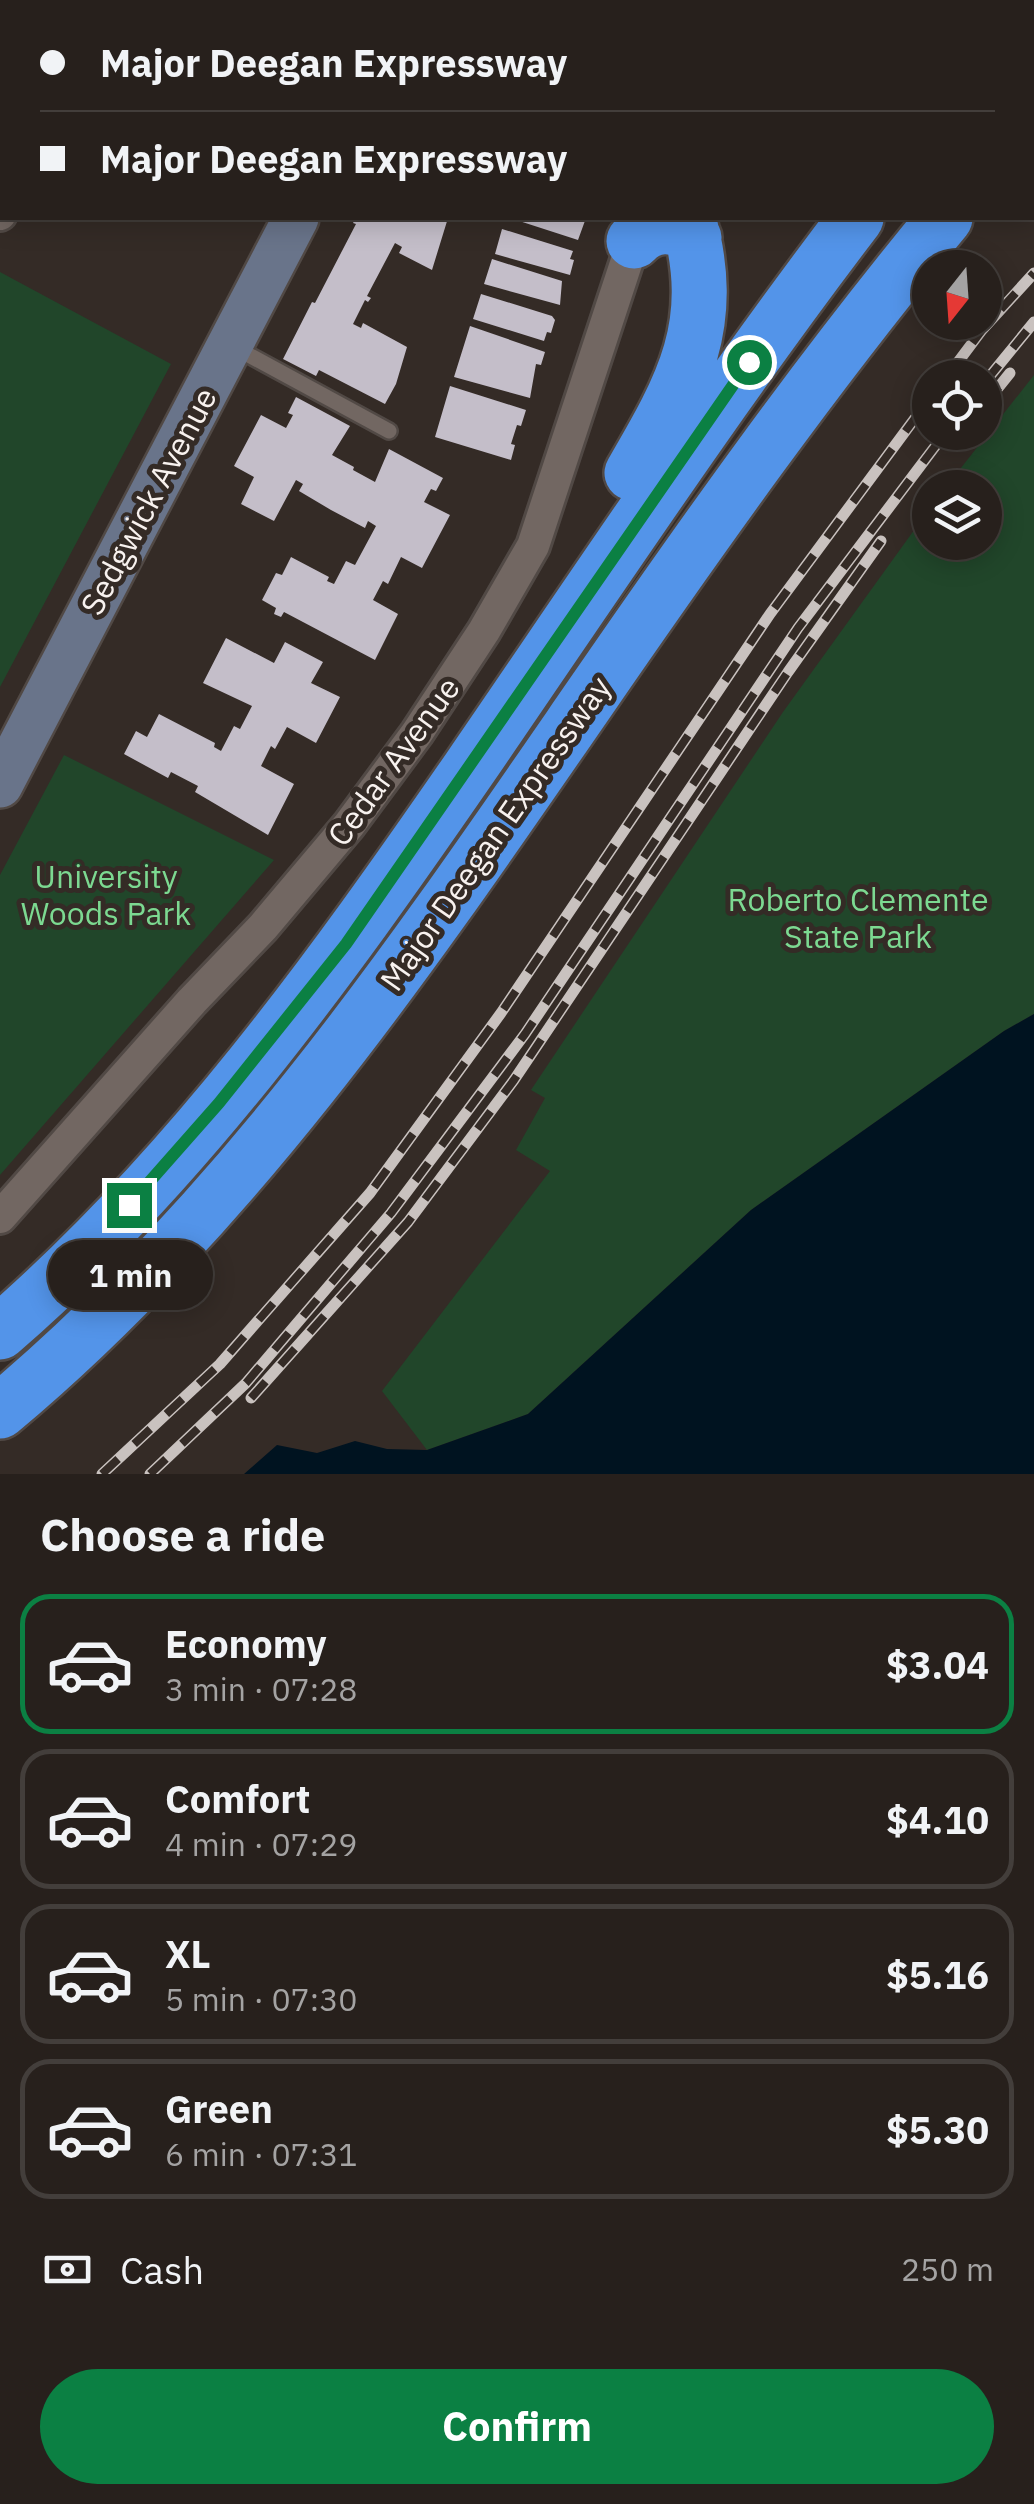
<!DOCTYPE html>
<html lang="en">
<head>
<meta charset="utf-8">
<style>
  :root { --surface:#27201c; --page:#2f2825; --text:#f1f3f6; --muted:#a4a3a3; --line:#433e3b; --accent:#0b8043 }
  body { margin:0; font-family:"IBM Plex Sans",sans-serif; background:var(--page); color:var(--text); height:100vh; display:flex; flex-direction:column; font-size:38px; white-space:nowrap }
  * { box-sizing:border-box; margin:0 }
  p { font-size:32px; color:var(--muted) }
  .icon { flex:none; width:55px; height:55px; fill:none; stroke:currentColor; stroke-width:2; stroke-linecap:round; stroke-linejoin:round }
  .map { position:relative; height:1474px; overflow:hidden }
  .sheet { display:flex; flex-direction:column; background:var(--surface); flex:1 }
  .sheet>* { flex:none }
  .guide { position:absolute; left:0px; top:0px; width:1035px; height:220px; box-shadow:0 5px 25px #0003,0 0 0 2px var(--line); display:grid; align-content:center; height:220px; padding:0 40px; background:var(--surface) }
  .needle { width:65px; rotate:197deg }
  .controls { position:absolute; left:912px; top:250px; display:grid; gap:20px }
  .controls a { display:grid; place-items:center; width:90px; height:90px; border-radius:50%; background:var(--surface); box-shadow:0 5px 25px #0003,0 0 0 2px var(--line); font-size:50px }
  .end { position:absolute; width:45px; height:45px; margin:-22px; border:12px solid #0b8043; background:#fff; box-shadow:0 0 0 5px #fff }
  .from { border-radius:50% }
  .bubble { position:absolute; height:70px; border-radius:35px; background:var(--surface); box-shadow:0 5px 25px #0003,0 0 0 2px var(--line); font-size:32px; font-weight:700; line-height:70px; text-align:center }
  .guide b { display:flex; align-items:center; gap:35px; height:95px; font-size:38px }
  .guide b+b { border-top:2px solid var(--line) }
  .guide i { width:25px; height:25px; background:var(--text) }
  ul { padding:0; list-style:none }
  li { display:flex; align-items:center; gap:30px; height:140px; margin:0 20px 15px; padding:0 20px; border:5px solid var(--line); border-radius:30px }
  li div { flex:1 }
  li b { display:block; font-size:38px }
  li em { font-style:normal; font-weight:700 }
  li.selected { border-color:var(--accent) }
  li>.icon { width:90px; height:90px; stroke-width:1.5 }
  h2 { padding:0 40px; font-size:45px; line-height:120px }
  .pay { display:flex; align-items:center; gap:25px; height:110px; padding:0 40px; font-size:38px }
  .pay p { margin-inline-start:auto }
  .cta { display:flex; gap:20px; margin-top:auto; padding:20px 40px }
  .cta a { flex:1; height:115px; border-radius:60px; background:var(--accent); color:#fff; font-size:40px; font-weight:700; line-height:115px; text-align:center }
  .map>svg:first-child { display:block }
  .green { fill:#21462a }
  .water { fill:#001320 }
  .building { fill:#c4bec9 }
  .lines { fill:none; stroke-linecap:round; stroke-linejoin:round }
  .service-casing { stroke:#514945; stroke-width:20 }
  .minor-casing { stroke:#514945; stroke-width:38 }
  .secondary-casing { stroke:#514945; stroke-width:50 }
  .motorway-casing { stroke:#514945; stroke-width:60 }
  .service { stroke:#726762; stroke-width:15 }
  .minor { stroke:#726762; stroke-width:32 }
  .secondary { stroke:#69748a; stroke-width:45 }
  .motorway { stroke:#5394e9; stroke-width:55 }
  .rail-casing { stroke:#c9c2bf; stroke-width:11 }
  .rail { stroke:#342b26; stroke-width:8; stroke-dasharray:22; stroke-linecap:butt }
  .route { stroke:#0b8043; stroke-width:12 }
  .labels { text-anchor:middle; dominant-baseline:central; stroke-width:10; stroke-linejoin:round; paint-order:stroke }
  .street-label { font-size:32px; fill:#f8f2ef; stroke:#342b26 }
  .park-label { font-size:32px; fill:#7cd991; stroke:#342b26 }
</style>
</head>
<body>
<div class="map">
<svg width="1034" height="1474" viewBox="0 0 1034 1474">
  <rect width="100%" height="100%" fill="#342b26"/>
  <path class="green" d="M 602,0 L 767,0 L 764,2 Z
    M 0,272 L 171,364 L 0,687 Z
    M 1034,375 L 1034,1014 L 1004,1031 L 751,1210 L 528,1414 L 427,1450 L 382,1391 L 550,1171 L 516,1150 L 545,1098 L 531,1090 L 783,712 L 930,508 L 930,542 L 985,542 L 985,488 L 946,487 Z
    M 64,755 L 274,860 L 0,1175 L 0,875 Z"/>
  <path class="water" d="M 1034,1014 L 1034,1474 L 244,1474 L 277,1445 L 317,1453 L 355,1441 L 387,1449 L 427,1450 L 528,1414 L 751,1210 L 1004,1031 Z"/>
  <path class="building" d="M 356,218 L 448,218 L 432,270 L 399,253 L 402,247 L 395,243 L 367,296 L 371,298 L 368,302 L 365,300 L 353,324 L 361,328 L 363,323 L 407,347 L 396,384 L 385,404 L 319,370 L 316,376 L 283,359 L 312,302 L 315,303 L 356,224 L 353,223 Z
    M 510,218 L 586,218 L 578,240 Z
    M 502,229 L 573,251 L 570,259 L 574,260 L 570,275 L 495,254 Z
    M 492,259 L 562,281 L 560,305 L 484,284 Z
    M 481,294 L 552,316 L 555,320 L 551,333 L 547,332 L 544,341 L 473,319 Z
    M 470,326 L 545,352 L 541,365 L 536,364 L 530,398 L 454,377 Z
    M 450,386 L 526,410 L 521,426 L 517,425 L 511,444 L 515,445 L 511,460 L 435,437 Z
    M 296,397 L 350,426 L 332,455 L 354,467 L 353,470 L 375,482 L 389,449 L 443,478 L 436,491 L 431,489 L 424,502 L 450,515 L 422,568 L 401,557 L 388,584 L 383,581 L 373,600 L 398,614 L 375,660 L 284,612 L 281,617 L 274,614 L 276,608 L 262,600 L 276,573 L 282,575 L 291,557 L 329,577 L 327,581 L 334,584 L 346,561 L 355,565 L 376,526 L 368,521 L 365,528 L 331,510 L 299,491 L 303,484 L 296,480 L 274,521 L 241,504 L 254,477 L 234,466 L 261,415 L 286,428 L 293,415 L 288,413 Z
    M 226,638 L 274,663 L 285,642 L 323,662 L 311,683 L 340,697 L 316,743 L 287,727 L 275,749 L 271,746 L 261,766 L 294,784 L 268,835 L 195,792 L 198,786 L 171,772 L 168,778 L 124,754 L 136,731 L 147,737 L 159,714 L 215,743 L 214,747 L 221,751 L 234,726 L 240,729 L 252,706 L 203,683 Z"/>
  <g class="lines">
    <defs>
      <path id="service" d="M 0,49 L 2,51
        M 234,347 L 389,431"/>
      <path id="minor" d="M 140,2 L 142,0
        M 824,2 L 827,0
        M 0,214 L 2,210
        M 0,1217 L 192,1001 L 263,927 L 349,825 L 417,733 L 484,631 L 533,546 L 638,227"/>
      <path id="secondary" d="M 554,0 L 555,2
        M 409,2 L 410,0
        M 0,785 L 296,218"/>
      <path id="motorway" d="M 976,2 L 978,0
        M 1032,8 L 1034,6
        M 1032,115 L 1034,113
        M 634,241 C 651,223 676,222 694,238
        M 632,473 C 684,384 718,324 688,218
        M 0,1332 C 185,1172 331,969 469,769 C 596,584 720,396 856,218
        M 0,1411 C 238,1212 411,957 585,705 C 700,538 816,374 945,218"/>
    </defs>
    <use href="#service" class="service-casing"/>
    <use href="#minor" class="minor-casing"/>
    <use href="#secondary" class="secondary-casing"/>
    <use href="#motorway" class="motorway-casing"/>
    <use href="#service" class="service"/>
    <use href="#minor" class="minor"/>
    <use href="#secondary" class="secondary"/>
    <use href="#motorway" class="motorway"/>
    <defs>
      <path id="rail" d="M 946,378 L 982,330 L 1034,273
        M 985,382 L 1034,322
        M 985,404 L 1010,373
        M 251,1398 L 408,1222 L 514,1080 L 788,672 L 881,541
        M 102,1474 L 220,1364 L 370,1193 L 501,1013 L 770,614 L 930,398
        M 150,1474 L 246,1383 L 391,1213 L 525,1034 L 798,628 L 946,432"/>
    </defs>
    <use href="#rail" class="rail-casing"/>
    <use href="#rail" class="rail"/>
  </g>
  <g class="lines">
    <path class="route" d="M 129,1205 L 219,1103 L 346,944 L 749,362"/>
  </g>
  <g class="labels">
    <g class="street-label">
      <text transform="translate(148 501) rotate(-62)">Sedgwick Avenue</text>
      <text transform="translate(393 761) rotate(-54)">Cedar Avenue</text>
      <text transform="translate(495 833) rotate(-55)">Major Deegan Expressway</text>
    </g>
    <g class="park-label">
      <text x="106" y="876">University<tspan x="106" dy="37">Woods Park</tspan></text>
      <text x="858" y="899">Roberto Clemente<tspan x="858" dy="37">State Park</tspan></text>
    </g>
  </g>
</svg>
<div class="controls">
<a><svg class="needle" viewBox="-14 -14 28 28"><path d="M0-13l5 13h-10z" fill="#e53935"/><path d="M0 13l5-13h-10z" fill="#a4a3a3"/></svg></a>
<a><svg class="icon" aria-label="locate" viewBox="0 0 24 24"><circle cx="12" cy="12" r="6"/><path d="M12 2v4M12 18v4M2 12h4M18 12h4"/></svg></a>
<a><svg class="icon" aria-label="layers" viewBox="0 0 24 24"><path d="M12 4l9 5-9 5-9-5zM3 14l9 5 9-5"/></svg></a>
</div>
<i class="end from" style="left:749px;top:362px"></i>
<i class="end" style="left:129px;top:1205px"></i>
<div class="bubble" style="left:48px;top:1240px;width:165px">1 min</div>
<div class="guide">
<b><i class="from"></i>Major Deegan Expressway</b>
<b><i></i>Major Deegan Expressway</b>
</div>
</div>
<section class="sheet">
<h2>Choose a ride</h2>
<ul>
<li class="selected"><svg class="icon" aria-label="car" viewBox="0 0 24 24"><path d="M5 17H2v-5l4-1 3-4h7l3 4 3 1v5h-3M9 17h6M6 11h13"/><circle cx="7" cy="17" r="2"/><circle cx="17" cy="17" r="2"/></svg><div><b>Economy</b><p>3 min · 07:28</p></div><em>$3.04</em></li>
<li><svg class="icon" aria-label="car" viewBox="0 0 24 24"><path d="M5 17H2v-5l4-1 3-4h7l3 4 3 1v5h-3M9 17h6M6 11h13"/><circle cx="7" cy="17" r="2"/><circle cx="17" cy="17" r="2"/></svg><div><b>Comfort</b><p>4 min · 07:29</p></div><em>$4.10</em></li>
<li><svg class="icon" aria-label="car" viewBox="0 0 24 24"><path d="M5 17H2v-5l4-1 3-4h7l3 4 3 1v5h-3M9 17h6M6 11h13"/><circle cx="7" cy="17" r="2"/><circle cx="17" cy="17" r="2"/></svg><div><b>XL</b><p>5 min · 07:30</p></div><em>$5.16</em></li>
<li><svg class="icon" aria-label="car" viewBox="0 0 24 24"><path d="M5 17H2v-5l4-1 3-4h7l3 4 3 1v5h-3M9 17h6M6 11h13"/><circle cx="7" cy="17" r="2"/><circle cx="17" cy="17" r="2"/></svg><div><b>Green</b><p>6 min · 07:31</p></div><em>$5.30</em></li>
</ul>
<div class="pay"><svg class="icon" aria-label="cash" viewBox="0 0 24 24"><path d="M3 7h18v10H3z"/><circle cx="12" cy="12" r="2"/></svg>Cash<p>250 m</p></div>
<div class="cta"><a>Confirm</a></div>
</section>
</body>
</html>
